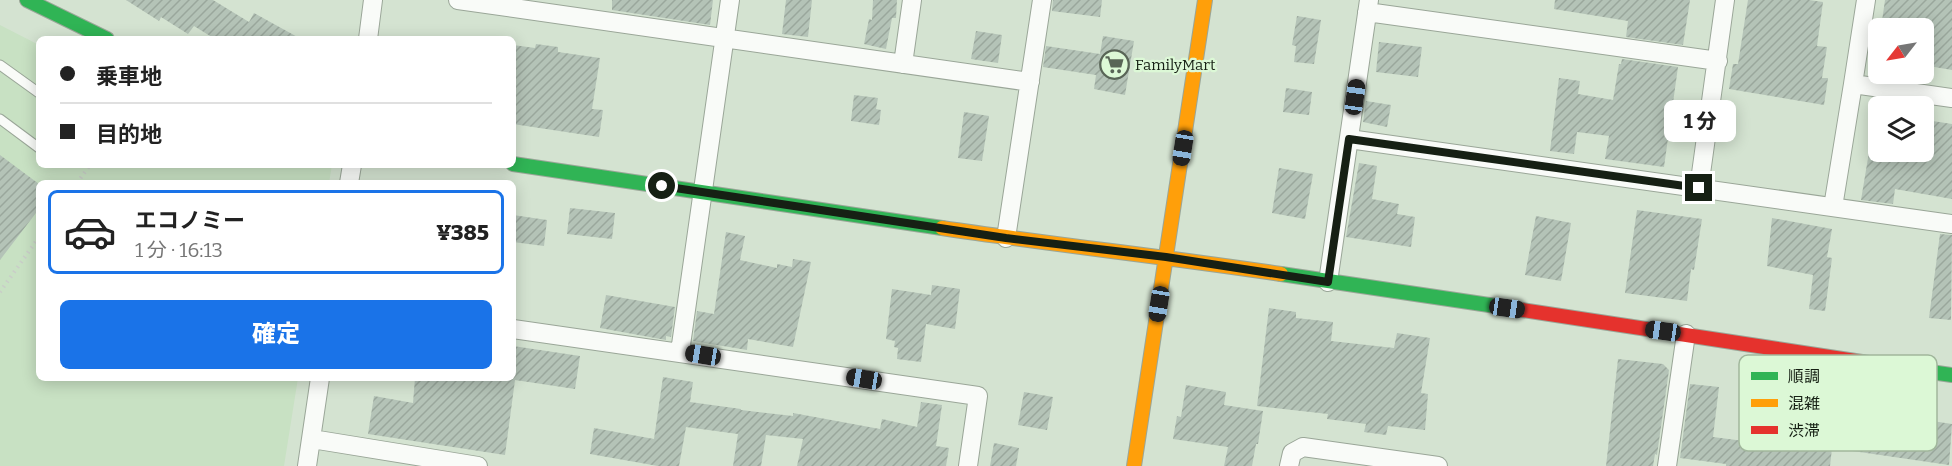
<!DOCTYPE html>
<html lang="ja">
<head>
<meta charset="utf-8">
<style>
  :root { --surface:#fff; --page:#f2f2f2; --text:#222; --muted:#767676; --line:#e0e0e0; --accent:#1a73e8 }
  body { margin:0; font-family:Bitter,"Noto Sans JP",serif; background:var(--page); color:var(--text); height:100vh; display:flex; flex-direction:column; font-size:22px; white-space:nowrap }
  * { box-sizing:border-box; margin:0 }
  p { font-size:20px; color:var(--muted) }
  .icon { flex:none; width:33px; height:33px; fill:none; stroke:currentColor; stroke-width:2; stroke-linecap:round; stroke-linejoin:round }
  .map { position:relative; flex:1; overflow:hidden }
  .panel { position:absolute; left:36px; top:180px; width:480px; height:201px; display:flex; flex-direction:column; background:var(--surface); border-radius:9px; box-shadow:0 3px 15px #0003 }
  .panel>* { flex:none }
  .hud { position:absolute; left:36px; top:36px; width:480px; height:132px; border-radius:9px; box-shadow:0 3px 15px #0003; display:grid; align-content:center; height:132px; padding:0 24px; background:var(--surface) }
  .needle { width:39px; rotate:239deg }
  .fabs { position:absolute; left:1868px; top:18px; display:grid; gap:12px }
  .fabs a { display:grid; place-items:center; width:66px; height:66px; border-radius:9px; background:var(--surface); box-shadow:0 3px 15px #0003; font-size:30px }
  .end { position:absolute; width:27px; height:27px; margin:-14px; border:8px solid #162014; background:#fff; box-shadow:0 0 0 3px #fff }
  .from { border-radius:50% }
  .bubble { position:absolute; height:42px; border-radius:9px; background:var(--surface); box-shadow:0 3px 15px #0003; font-size:20px; font-weight:800; line-height:42px; text-align:center }
  .car { position:absolute; width:18px; height:36px; margin:-18px -9px; border-radius:8px; box-shadow:0 0 4px 2px #0007; background:linear-gradient(#222 24%,#8ab4d8 0 40%,#222 0 76%,#8ab4d8 0 86%,#222 0) }
  .hud b { display:flex; align-items:center; gap:21px; height:57px; font-size:22px }
  .hud b+b { border-top:2px solid var(--line) }
  .hud i { width:15px; height:15px; background:var(--text) }
  ul { padding:10px 0 0; list-style:none }
  li { display:flex; align-items:center; gap:18px; height:84px; margin:0 12px 9px; padding:0 12px; border:3px solid var(--line); border-radius:9px }
  li div { flex:1 }
  li b { display:block; font-size:22px }
  li em { font-style:normal; font-weight:800 }
  li.selected { border-color:var(--accent) }
  li>.icon { width:54px; height:54px; stroke-width:1.5 }
  .cta { display:flex; gap:12px; margin-top:auto; padding:12px 24px }
  .cta a { flex:1; height:69px; border-radius:9px; background:var(--accent); color:#fff; font-size:24px; font-weight:800; line-height:69px; text-align:center }
  .map>svg:first-child { display:block }
  .built { fill:#c8e1c3 }
  .building { fill:url(#building-hatch) }
  .lines { fill:none; stroke-linecap:round; stroke-linejoin:round }
  .lane-casing { stroke:#9aa698; stroke-width:11 }
  .street-casing { stroke:#9aa698; stroke-width:20 }
  .fast-casing { stroke:#9aa698; stroke-width:16 }
  .slow-casing { stroke:#9aa698; stroke-width:16 }
  .jam-casing { stroke:#9aa698; stroke-width:16 }
  .path { stroke:#c9cdc8; stroke-width:4; stroke-dasharray:1.5 4.5; stroke-linecap:butt }
  .lane { stroke:#f9fbf8; stroke-width:9 }
  .street { stroke:#f9fbf8; stroke-width:18 }
  .fast { stroke:#30b455; stroke-width:14 }
  .slow { stroke:#ff9f0a; stroke-width:14 }
  .jam { stroke:#e5322d; stroke-width:14 }
  .route { stroke:#162014; stroke-width:8 }
  .labels { text-anchor:middle; dominant-baseline:central; stroke-width:4.5; stroke-linejoin:round; paint-order:stroke }
  .poi-label { font-size:15px; fill:#162014; stroke:#dcf8d6; text-anchor:start }
  .key { fill:#dcf8d6; stroke:#a1b79c; stroke-width:1.5 }
  .key-label { font-size:16px; fill:#162014 }
</style>
</head>
<body>
<div class="map">
<svg width="1952" height="466" viewBox="0 0 1952 466">
  <defs>
    <pattern id="building-hatch" width="6" height="6" patternUnits="userSpaceOnUse" patternTransform="scale(1.5)"><rect width="6" height="6" fill="#b4c3b7"/><path d="M-1 1l2-2M0 6l6-6M5 7l2-2" fill="none" stroke="#9aa79c"/></pattern>
  </defs>
  <rect width="100%" height="100%" fill="#d4e3d1"/>
  <path class="built" d="M 0,25 L 39,45 L 39,165 L 332,165 L 329,183 L 39,183 L 39,378 L 298,378 L 284,466 L 0,466 Z"/>
  <path class="building" d="M 126,0 L 213,0 L 249,22 L 254,13 L 301,39 L 215,39 L 194,26 L 188,34 L 161,17 L 159,21 Z
    M 612,0 L 713,0 L 710,25 L 612,10 Z
    M 786,0 L 812,0 L 808,37 L 782,34 Z
    M 873,0 L 897,0 L 896,18 L 892,18 L 886,49 L 864,44 L 869,19 L 872,20 Z
    M 1053,0 L 1102,0 L 1100,17 L 1052,11 Z
    M 1555,0 L 1690,0 L 1683,45 L 1626,37 L 1628,21 L 1554,9 Z
    M 1748,0 L 1809,0 L 1823,2 L 1817,46 L 1827,47 L 1822,78 L 1828,78 L 1824,105 L 1729,89 L 1733,64 L 1738,64 Z
    M 1885,0 L 1952,0 L 1952,70 L 1923,65 L 1923,28 L 1881,28 Z
    M 1297,16 L 1321,20 L 1314,64 L 1294,62 L 1296,46 L 1292,45 Z
    M 976,31 L 1002,35 L 998,63 L 971,59 Z
    M 1103,36 L 1134,41 L 1125,95 L 1094,89 L 1096,75 L 1043,67 L 1046,46 L 1100,54 Z
    M 1379,42 L 1422,47 L 1418,77 L 1376,72 Z
    M 536,44 L 558,47 L 558,52 L 600,58 L 592,109 L 603,110 L 599,137 L 513,124 L 513,45 L 535,48 Z
    M 1622,59 L 1678,67 L 1664,167 L 1605,159 L 1609,136 L 1577,132 L 1574,154 L 1550,151 L 1559,78 L 1580,81 L 1578,94 L 1613,100 L 1619,64 L 1621,64 Z
    M 1286,88 L 1312,92 L 1309,115 L 1283,112 Z
    M 854,95 L 878,98 L 876,109 L 881,110 L 879,125 L 851,121 Z
    M 1366,101 L 1391,105 L 1387,127 L 1363,122 Z
    M 964,112 L 989,116 L 982,161 L 958,158 Z
    M 1926,120 L 1952,124 L 1952,199 L 1895,189 L 1893,204 L 1861,200 L 1869,152 L 1923,152 Z
    M 0,155 L 39,184 L 39,209 L 0,260 Z
    M 1359,163 L 1377,166 L 1372,199 L 1399,204 L 1397,214 L 1415,217 L 1411,247 L 1346,237 Z
    M 1279,168 L 1313,174 L 1305,219 L 1272,213 Z
    M 570,208 L 615,213 L 612,239 L 567,234 Z
    M 1637,210 L 1702,219 L 1694,270 L 1691,269 L 1687,301 L 1625,293 Z
    M 513,215 L 547,220 L 544,246 L 513,242 Z
    M 1536,216 L 1571,223 L 1561,281 L 1525,275 Z
    M 1772,218 L 1832,229 L 1827,257 L 1832,258 L 1825,311 L 1809,309 L 1813,275 L 1767,266 Z
    M 726,232 L 745,236 L 740,260 L 777,268 L 777,264 L 792,267 L 793,259 L 811,262 L 793,347 L 748,339 L 747,350 L 693,341 L 697,311 L 714,314 Z
    M 1940,234 L 1952,235 L 1951,320 L 1929,318 Z
    M 932,285 L 960,289 L 955,329 L 926,324 L 921,362 L 897,359 L 898,348 L 894,347 L 895,341 L 886,339 L 892,289 L 931,295 Z
    M 606,295 L 675,307 L 671,337 L 666,336 L 666,340 L 600,328 Z
    M 1269,308 L 1296,312 L 1296,318 L 1333,322 L 1331,341 L 1394,348 L 1397,333 L 1430,338 L 1421,393 L 1428,394 L 1425,430 L 1388,426 L 1386,435 L 1364,432 L 1366,424 L 1327,419 L 1328,414 L 1257,406 Z
    M 513,346 L 580,356 L 575,389 L 515,380 L 505,455 L 368,434 L 374,396 L 413,403 L 415,378 L 513,378 Z
    M 1618,359 L 1663,364 L 1669,370 L 1657,455 L 1655,454 L 1653,466 L 1606,466 Z
    M 663,377 L 693,382 L 690,402 L 741,409 L 741,410 L 793,416 L 793,413 L 880,429 L 882,419 L 917,427 L 921,402 L 942,405 L 936,446 L 949,448 L 946,466 L 797,466 L 803,439 L 766,435 L 761,466 L 733,466 L 738,434 L 686,427 L 679,466 L 658,466 L 590,454 L 594,428 L 654,439 Z
    M 1690,384 L 1719,387 L 1713,437 L 1744,441 L 1747,414 L 1800,421 L 1804,389 L 1907,408 L 1906,417 L 1952,424 L 1949,465 L 1832,448 L 1830,466 L 1726,466 L 1726,464 L 1680,458 Z
    M 1186,385 L 1226,392 L 1224,405 L 1263,411 L 1258,444 L 1256,444 L 1252,466 L 1224,466 L 1228,447 L 1173,439 L 1177,416 L 1181,417 Z
    M 1024,392 L 1053,397 L 1047,430 L 1018,425 Z
    M 994,443 L 1019,448 L 1016,466 L 990,466 Z"/>
  <g class="lines">
    <defs>
      <path id="lane" d="M 0,65 L 39,93
        M 0,119 L 39,148"/>
      <path id="street" d="M 458,0 L 1030,82
        M 1866,0 L 1853,84 L 1952,98
        M 1367,12 L 1718,61
        M 368,39 L 373,0
        M 903,64 L 912,0
        M 1349,139 L 1952,224
        M 349,183 L 352,165
        M 1699,188 L 1725,0
        M 1833,207 L 1853,84
        M 1006,238 L 1042,0
        M 1328,282 L 1369,0
        M 513,329 L 978,396 L 968,466
        M 680,352 L 730,0
        M 312,439 L 478,466
        M 307,466 L 320,378
        M 1289,466 L 1292,453 L 1303,447 L 1438,466
        M 1667,466 L 1686,334"/>
      <path id="fast" d="M 27,0 L 107,39
        M 513,164 L 942,228
        M 1281,274 L 1516,309
        M 1862,362 L 1952,375"/>
      <path id="slow" d="M 942,228 C 1055,245 1168,257 1281,274
        M 1134,466 L 1205,0"/>
      <path id="jam" d="M 1516,309 L 1862,362"/>
    </defs>
    <use href="#lane" class="lane-casing"/>
    <use href="#street" class="street-casing"/>
    <use href="#fast" class="fast-casing"/>
    <use href="#slow" class="slow-casing"/>
    <use href="#jam" class="jam-casing"/>
    <path class="path" d="M 77,183 L 90,165
      M 0,292 L 39,237"/>
    <use href="#lane" class="lane"/>
    <use href="#street" class="street"/>
    <use href="#fast" class="fast"/>
    <use href="#slow" class="slow"/>
    <use href="#jam" class="jam"/>
  </g>
  <g class="lines">
    <path class="route" d="M 662,186 L 1006,238 L 1166,257 L 1328,282 L 1349,139 L 1699,188"/>
  </g>
  <defs>
    <symbol id="supermarket-ring" viewBox="-11 -11 22 22"><circle r="9.5" fill="#dcf8d6" stroke="#586456" stroke-width="1.5"/><path d="M-6-5.5h2.5l.6 2H6L4.5 2H-2.5L-4.4-4H-6ZM-1.5 3.2a1.3 1.3 0 1 0 .1 0ZM3 3.2a1.3 1.3 0 1 0 .1 0Z" fill="#586456"/></symbol>
  </defs>
  <g fill-rule="evenodd">
    <use href="#supermarket-ring" x="1098" y="48" width="33" height="33"/>
  </g>
  <g class="labels">
    <g class="poi-label">
      <text x="1135" y="65">FamilyMart</text>
    </g>
  </g>
  <rect x="1739" y="355" width="198" height="96" rx="9" class="key"/>
  <rect x="1751" y="372" width="27" height="8" fill="#30b455"/>
  <rect x="1751" y="399" width="27" height="8" fill="#ff9f0a"/>
  <rect x="1751" y="426" width="27" height="8" fill="#e5322d"/>
  <g class="key-label">
    <text x="1788" y="382">順調</text>
    <text x="1788" y="409">混雑</text>
    <text x="1788" y="436">渋滞</text>
  </g>
</svg>
<div class="fabs">
<a><svg class="needle" viewBox="-14 -14 28 28"><path d="M0-13l5 13h-10z" fill="#e53935"/><path d="M0 13l5-13h-10z" fill="#767676"/></svg></a>
<a><svg class="icon" aria-label="layers" viewBox="0 0 24 24"><path d="M12 4l9 5-9 5-9-5zM3 14l9 5 9-5"/></svg></a>
</div>
<i class="end from" style="left:662px;top:186px"></i>
<i class="end" style="left:1699px;top:188px"></i>
<div class="bubble" style="left:1664px;top:100px;width:72px">1 分</div>
<i class="car" style="left:1355px;top:97px;rotate:8deg"></i>
<i class="car" style="left:1183px;top:148px;rotate:189deg"></i>
<i class="car" style="left:1159px;top:304px;rotate:189deg"></i>
<i class="car" style="left:1507px;top:308px;rotate:98deg"></i>
<i class="car" style="left:1663px;top:331px;rotate:278deg"></i>
<i class="car" style="left:703px;top:355px;rotate:279deg"></i>
<i class="car" style="left:864px;top:379px;rotate:279deg"></i>
<div class="hud">
<b><i class="from"></i>乗車地</b>
<b><i></i>目的地</b>
</div>
<section class="panel">
<ul>
<li class="selected"><svg class="icon" aria-label="car" viewBox="0 0 24 24"><path d="M5 17H2v-5l4-1 3-4h7l3 4 3 1v5h-3M9 17h6M6 11h13"/><circle cx="7" cy="17" r="2"/><circle cx="17" cy="17" r="2"/></svg><div><b>エコノミー</b><p>1 分 · 16:13</p></div><em>¥385</em></li>
</ul>
<div class="cta"><a>確定</a></div>
</section>
</div>
</body>
</html>
